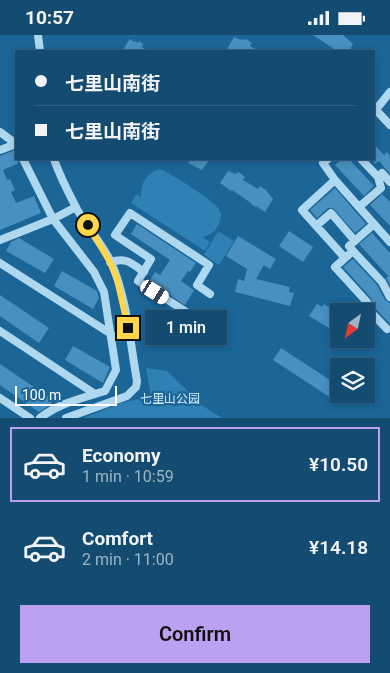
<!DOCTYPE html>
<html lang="en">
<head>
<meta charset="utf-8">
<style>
  :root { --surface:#144c71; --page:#1d5376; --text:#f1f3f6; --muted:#9db4c3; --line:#336384; --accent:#bca0f2 }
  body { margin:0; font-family:Roboto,"Noto Sans SC",sans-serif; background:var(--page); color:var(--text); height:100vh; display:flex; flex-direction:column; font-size:19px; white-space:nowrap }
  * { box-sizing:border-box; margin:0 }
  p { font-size:16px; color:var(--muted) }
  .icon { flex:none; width:28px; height:28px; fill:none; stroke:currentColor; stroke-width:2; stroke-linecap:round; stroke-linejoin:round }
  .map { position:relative; height:383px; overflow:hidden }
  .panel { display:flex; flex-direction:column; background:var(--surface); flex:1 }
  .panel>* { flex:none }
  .guide { position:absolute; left:15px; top:15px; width:360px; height:110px; border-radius:0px; box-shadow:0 2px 8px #0003,0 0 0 1px var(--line); display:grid; align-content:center; height:110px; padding:0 20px; background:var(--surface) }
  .needle { width:32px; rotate:213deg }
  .tools { position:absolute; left:330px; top:268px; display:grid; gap:10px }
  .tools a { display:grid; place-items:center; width:45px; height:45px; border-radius:0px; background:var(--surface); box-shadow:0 2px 8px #0003,0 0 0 1px var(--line); font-size:25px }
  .scale { position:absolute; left:15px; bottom:12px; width:102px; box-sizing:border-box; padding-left:5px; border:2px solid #fff; border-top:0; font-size:14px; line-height:18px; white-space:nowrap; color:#fff; -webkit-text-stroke:4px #1b6597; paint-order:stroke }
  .end { position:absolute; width:22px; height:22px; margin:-11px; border:6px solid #ffd54a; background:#111; box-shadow:0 0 0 2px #111 }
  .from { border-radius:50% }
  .bubble { position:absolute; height:35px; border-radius:0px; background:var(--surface); box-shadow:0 2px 8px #0003,0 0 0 1px var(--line); font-size:16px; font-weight:600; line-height:35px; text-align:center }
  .car { position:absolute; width:15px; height:30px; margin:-15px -8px; border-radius:6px; box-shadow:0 0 4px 1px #0007; background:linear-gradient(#fff 24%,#345 0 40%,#fff 0 76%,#345 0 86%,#fff 0) }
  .guide b { display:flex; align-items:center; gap:18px; height:48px; font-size:19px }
  .guide b+b { border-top:1px solid var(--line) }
  .guide i { width:12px; height:12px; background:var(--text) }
  ul { padding:9px 0 0; list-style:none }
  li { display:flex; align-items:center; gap:15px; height:75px; margin:0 10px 8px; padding:0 10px; border:2px solid transparent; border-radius:0px }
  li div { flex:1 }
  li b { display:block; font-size:19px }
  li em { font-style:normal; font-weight:600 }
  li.active { border-color:var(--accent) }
  li>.icon { width:45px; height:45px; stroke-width:1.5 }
  .button { display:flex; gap:10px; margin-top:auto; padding:10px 20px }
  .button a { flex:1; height:58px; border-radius:0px; background:var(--accent); color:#111; font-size:20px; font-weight:600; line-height:58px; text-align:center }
  .status { display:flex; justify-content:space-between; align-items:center; height:35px; padding:0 25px; background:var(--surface); direction:ltr }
  .status svg { height:14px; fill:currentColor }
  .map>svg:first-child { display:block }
  .green { fill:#2f80b4 }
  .building { fill:#4890bf }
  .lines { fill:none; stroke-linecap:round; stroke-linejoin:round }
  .minor { stroke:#aed7f0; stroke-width:8 }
  .route { stroke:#ffd54a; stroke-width:6 }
  .labels { text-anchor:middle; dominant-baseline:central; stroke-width:4.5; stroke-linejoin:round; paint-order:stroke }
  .park-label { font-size:12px; fill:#d5edfb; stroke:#1b6597 }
</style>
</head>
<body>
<div class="status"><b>10:57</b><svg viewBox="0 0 49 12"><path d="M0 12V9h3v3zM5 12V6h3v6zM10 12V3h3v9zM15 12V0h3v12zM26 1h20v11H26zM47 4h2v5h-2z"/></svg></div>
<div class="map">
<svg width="390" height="383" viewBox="0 0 390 383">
  <rect width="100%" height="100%" fill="#1b6597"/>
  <path class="green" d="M 160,134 C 170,138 217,167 220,176 C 222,181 220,187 218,191 C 215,197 210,200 203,202 L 210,207 L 205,216 L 131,168 L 136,159 L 141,162 C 140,148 147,138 160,134 Z
    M 218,196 L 234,206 L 219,230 L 204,220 Z
    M 146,333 L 167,336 L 203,371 L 222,383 L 83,383 L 122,368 L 151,361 Z"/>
  <path class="building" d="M 313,0 L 343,0 L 353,9 L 349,16 L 337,16 Z
    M 234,2 L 241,5 L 242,4 L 245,5 L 246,4 L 252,8 L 250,11 L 258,16 L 230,16 L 227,14 Z
    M 130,4 L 134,7 L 135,6 L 138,8 L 139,6 L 143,9 L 142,12 L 148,16 L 122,16 Z
    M 374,109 L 384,120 L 387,117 L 390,121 L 390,139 L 379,126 L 374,129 Z
    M 15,115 L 16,124 L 19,128 L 3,135 L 7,145 L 10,144 L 15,155 L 11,157 L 16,168 L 34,161 L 41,178 L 0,195 L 0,121 Z
    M 191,124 L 210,124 L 202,135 L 188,128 Z
    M 342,124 L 349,124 L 374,151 L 364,161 L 335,130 Z
    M 228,136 L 235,139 L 239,137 L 245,142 L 243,145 L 258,154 L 260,151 L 266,155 L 273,164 L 265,177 L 256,171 L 256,172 L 251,169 L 251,168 L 232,155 L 231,156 L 220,148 Z
    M 335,153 L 366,189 L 355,198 L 333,173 L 328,173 L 317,183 L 310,175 Z
    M 382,159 L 390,167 L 390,191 L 370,170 Z
    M 137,189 L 196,228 L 190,237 L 188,236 L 181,246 L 194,255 L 185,270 L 149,246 L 155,237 L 160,240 L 170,225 L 131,199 Z
    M 289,196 L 313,212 L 303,227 L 279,211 Z
    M 372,198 L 390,218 L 390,250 L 386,243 L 388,241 L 359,209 Z
    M 238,201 L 276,224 L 270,234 L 264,230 L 256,244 L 290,252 L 289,257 L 294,258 L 290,271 L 235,257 L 238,244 L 244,246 L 247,234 L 226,221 Z
    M 19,203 L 54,224 L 45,238 L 6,216 L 11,207 Z
    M 353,224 L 377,250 L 385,265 L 390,268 L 390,289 L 372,270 L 371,263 L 343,232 Z
    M 62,236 L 97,256 L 99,263 L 93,274 L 54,251 Z
    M 0,260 L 49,293 L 39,308 L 0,281 Z
    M 317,269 L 322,272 L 324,269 L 339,279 L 336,283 L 339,284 L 339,299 L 309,281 Z
    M 73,311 L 110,332 L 103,348 L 65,325 Z
    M 281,313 L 339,351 L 339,358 L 334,365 L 273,325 Z
    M 0,329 L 53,365 L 50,370 L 39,377 L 0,350 Z"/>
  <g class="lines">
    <path class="minor" d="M 38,0 L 40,16
      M 376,75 L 390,90
      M 374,77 L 390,57
      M 0,97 L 16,109
      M 0,115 L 16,109
      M 23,124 L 53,184 L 94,237 L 104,257 L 116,335 L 105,356 C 83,363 59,368 40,383
      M 54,124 C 60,142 69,159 78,176 C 88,193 102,209 111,227 C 127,263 130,307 137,346 L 136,352 L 127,361 L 66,383
      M 328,124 L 323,128 L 335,145
      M 361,124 L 378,142 L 382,138 L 390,147
      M 359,172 L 381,153 L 378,142
      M 316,191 L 331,178 L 355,206
      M 0,205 L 53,184 L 76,172
      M 353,216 L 349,211 L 374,189
      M 345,223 L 353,216 L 382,247 L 390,262
      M 110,227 C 127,222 131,228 144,237
      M 0,228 L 111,299
      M 188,278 L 138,246 L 151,224 L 115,200 L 130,178 L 209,230 L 197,250 L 210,259
      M 387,294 L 366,272 L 367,267 L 335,232 L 345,223 L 302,175 L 335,145 L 390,207
      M 0,296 L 95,359
      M 0,363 L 30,383"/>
  </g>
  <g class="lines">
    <path class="route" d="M 88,190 L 110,227 L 117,244 L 128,293"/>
  </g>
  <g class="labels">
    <g class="park-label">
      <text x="170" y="364">七里山公园</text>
    </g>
  </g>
</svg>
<div class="tools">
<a><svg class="needle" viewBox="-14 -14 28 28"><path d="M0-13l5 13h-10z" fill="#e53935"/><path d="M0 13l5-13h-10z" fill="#9db4c3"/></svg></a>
<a><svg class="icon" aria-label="layers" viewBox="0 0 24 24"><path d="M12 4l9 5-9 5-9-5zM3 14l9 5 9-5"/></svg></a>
</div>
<div class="scale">100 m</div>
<i class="end from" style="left:88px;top:190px"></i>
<i class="end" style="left:128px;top:293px"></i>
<div class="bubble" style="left:145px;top:275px;width:82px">1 min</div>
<i class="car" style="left:155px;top:257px;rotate:123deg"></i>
<div class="guide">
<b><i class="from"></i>七里山南街</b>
<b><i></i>七里山南街</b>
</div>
</div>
<section class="panel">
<ul>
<li class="active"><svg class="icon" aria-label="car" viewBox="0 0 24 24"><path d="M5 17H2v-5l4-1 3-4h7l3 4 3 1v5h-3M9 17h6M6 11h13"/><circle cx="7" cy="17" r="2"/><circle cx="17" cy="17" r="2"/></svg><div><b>Economy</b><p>1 min · 10:59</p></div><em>¥10.50</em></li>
<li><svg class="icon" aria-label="car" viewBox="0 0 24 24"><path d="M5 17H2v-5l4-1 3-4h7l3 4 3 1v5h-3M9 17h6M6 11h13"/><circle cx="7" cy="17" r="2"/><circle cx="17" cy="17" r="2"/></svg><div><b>Comfort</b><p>2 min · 11:00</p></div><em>¥14.18</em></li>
</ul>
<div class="button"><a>Confirm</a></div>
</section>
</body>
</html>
